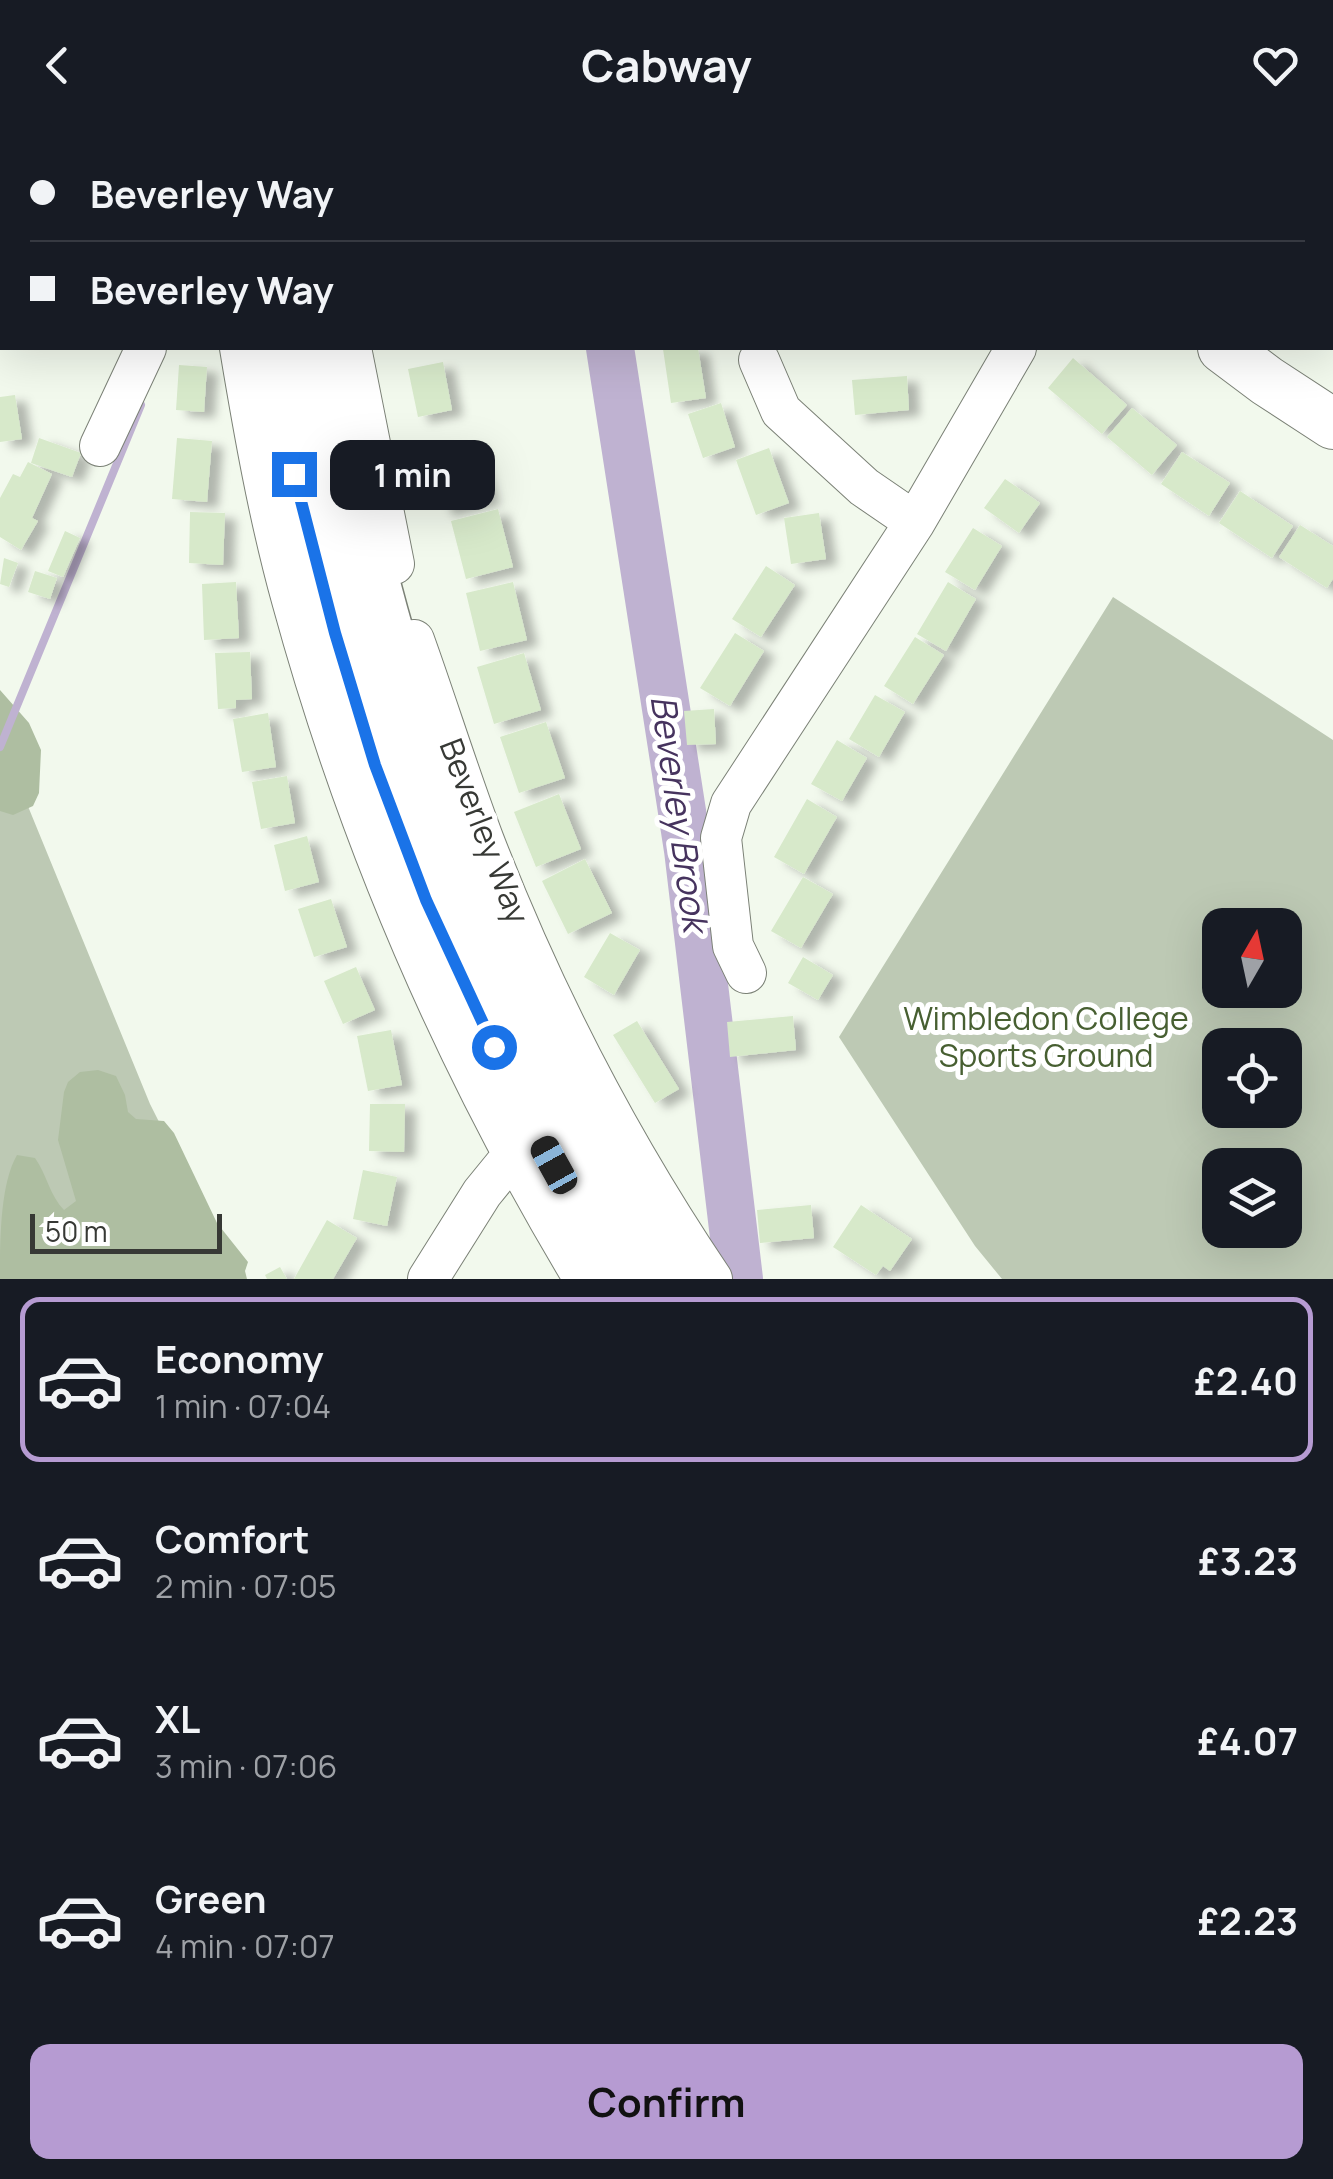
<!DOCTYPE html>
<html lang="en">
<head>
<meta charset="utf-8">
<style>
  :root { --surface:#171b24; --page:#242831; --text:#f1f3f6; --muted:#9ea1a6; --line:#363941; --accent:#b69bd2 }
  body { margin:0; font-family:Manrope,sans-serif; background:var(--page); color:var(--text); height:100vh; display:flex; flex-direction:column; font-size:38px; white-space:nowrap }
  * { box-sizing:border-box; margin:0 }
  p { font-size:32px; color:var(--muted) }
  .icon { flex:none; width:55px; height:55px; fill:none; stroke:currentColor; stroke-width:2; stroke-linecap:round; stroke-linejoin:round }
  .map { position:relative; height:1149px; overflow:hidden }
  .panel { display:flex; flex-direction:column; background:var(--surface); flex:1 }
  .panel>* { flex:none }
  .guide { position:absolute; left:0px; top:0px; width:1335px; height:220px; box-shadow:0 10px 40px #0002; display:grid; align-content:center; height:220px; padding:0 30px; background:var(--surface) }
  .needle { width:65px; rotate:9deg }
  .controls { position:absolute; left:1202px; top:778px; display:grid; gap:20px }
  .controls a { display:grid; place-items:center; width:100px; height:100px; border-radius:20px; background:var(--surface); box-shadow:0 10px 40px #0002; font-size:50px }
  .scale { position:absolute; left:30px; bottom:25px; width:192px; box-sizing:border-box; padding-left:10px; border:5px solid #373935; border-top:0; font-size:28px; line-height:35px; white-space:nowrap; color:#373935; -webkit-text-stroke:8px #fff; paint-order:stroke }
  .end { position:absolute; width:45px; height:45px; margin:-22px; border:12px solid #1a73e8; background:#fff; box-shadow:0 0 0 5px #fff }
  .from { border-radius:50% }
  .bubble { position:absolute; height:70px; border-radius:20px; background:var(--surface); box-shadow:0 10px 40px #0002; font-size:32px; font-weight:700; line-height:70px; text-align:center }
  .car { position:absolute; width:30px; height:60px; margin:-30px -15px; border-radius:12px; box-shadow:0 0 8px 2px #0007; background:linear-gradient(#222 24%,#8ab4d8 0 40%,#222 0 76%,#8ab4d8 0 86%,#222 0) }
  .guide b { display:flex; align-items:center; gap:35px; height:95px; font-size:38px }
  .guide b+b { border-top:2px solid var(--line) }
  .guide i { width:25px; height:25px; background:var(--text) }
  ul { padding:18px 0 0; list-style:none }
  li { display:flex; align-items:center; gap:30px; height:165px; margin:0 20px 15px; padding:0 10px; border:5px solid transparent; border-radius:20px }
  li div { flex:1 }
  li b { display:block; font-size:38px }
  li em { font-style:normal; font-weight:700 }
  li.active { border-color:var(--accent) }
  li>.icon { width:90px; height:90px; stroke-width:1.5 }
  .cta { display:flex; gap:20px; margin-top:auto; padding:20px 30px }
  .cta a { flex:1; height:115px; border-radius:20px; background:var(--accent); color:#111; font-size:40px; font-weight:700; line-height:115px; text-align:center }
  header { display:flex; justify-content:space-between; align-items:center; height:130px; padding:0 30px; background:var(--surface); font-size:45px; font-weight:700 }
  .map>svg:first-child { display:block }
  .green { fill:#bdc9b4; fill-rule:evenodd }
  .forest { fill:#aebea1 }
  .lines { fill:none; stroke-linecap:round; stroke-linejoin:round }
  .stream { stroke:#bfb2d1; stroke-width:8 }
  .river { stroke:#bfb2d1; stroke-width:48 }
  .building { fill:#d7e9ca; filter:url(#shadow) }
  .minor-casing { stroke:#7b8176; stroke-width:42 }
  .major-casing { stroke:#7b8176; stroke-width:52 }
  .highway-casing { stroke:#7b8176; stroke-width:58 }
  .minor { stroke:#fff; stroke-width:40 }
  .major { stroke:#fff; stroke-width:50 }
  .highway { stroke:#fff; stroke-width:55 }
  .route { stroke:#1a73e8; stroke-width:12 }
  .labels { text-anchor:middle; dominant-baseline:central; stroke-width:10; stroke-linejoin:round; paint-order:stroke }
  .street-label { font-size:32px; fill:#373935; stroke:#fff }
  .park-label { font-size:32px; fill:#475f31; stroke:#fff }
  .water-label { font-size:35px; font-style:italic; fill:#46335e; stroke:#fff }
</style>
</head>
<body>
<header><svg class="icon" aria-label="back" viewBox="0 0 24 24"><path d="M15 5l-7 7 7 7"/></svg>Cabway<svg class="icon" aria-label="heart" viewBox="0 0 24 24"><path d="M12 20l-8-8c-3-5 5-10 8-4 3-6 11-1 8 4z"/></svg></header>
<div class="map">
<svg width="1333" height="1149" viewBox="0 0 1333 1149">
  <defs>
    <filter id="shadow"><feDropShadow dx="11" dy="6" stdDeviation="5" flood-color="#0004"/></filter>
  </defs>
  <rect width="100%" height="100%" fill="#f2f9ed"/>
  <path class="green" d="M 1113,467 L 1333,610 L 1333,1149 L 1002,1149 L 975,1116 L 839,907 ZM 1220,795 L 1285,795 L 1285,860 L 1220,860 ZM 1220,915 L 1285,915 L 1285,980 L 1220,980 ZM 1220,1035 L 1285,1035 L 1285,1100 L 1220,1100 Z
    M 0,608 L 150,974 L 238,1149 L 0,1149 Z"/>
  <path class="forest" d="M 0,560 L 29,593 L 41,620 L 39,663 L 33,676 L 13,685 L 0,681 Z
    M 98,940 L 116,946 L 125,965 L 128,982 L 136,989 L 164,991 L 174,1003 L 217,1093 L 248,1132 L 245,1141 L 247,1149 L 0,1149 C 0,1111 0,1054 17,1025 L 35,1028 C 47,1045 50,1066 64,1080 L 76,1071 L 58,1010 L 64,962 L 68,952 L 80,942 Z"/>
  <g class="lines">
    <path class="stream" d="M 0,617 L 141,275"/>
    <path class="river" d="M 580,0 L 580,2
      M 610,218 L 688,720 L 739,1149"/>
  </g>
  <path class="building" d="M 698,218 L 706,268 L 671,273 L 663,219 Z
    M 1073,228 L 1127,275 L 1102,304 L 1048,258 Z
    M 443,232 L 452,280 L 418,287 L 408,239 Z
    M 179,235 L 207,237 L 204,282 L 176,280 Z
    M 907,246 L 909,280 L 855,285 L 852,250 Z
    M 15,265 L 22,309 L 0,312 L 0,267 Z
    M 721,273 L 735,317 L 703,328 L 688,284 Z
    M 1132,278 L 1177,315 L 1152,345 L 1107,307 Z
    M 39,308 L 81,323 L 72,347 L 31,333 Z
    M 177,308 L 212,311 L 207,372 L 172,369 Z
    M 474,311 L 489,369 L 442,380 L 427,323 Z
    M 769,318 L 789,373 L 756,385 L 736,330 Z
    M 1182,322 L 1230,353 L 1209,386 L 1161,354 Z
    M 28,332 L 52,344 L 32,388 L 38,391 L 21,420 L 0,407 L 0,368 L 13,344 L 20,347 Z
    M 1005,349 L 1040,373 L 1019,403 L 984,378 Z
    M 1240,361 L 1293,396 L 1272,428 L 1219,393 Z
    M 498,379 L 513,437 L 466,449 L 451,391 Z
    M 190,382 L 225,383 L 223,435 L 189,433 Z
    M 819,383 L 826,429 L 791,434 L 784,388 Z
    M 1300,395 L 1333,416 L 1333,449 L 1327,458 L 1279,427 Z
    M 973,398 L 1002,416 L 975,460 L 945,442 Z
    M 65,401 L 80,408 L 63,447 L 48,441 Z
    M 4,428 L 18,433 L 9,457 L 0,454 Z
    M 766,436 L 795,455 L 761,507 L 732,489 Z
    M 35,441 L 57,448 L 50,469 L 28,462 Z
    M 236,452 L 239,508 L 204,510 L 202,454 Z
    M 513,452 L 527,510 L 480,521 L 466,463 Z
    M 948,452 L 976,469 L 946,521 L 917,504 Z
    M 735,503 L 764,521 L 730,576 L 700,558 Z
    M 915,507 L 944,525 L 913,574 L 884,556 Z
    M 250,522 L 252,569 L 236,570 L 236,578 L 218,579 L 215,523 Z
    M 524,523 L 541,580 L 494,594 L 477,537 Z
    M 875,565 L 905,582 L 879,627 L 849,609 Z
    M 714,579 L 716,614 L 687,615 L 684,581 Z
    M 268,583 L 276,637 L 242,642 L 233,589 Z
    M 546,592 L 565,648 L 519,663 L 500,607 Z
    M 837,610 L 867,628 L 842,671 L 811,654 Z
    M 287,646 L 295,693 L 261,699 L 252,652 Z
    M 559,664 L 581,719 L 536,737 L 514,682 Z
    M 807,669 L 837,687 L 804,744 L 774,727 Z
    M 307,706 L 319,752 L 285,761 L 274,715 Z
    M 585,729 L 612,783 L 568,804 L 542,751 Z
    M 803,747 L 833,764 L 801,818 L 771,801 Z
    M 331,769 L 347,817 L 314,827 L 298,779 Z
    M 610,803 L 640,820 L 614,865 L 584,847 Z
    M 803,827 L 833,845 L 818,870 L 788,853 Z
    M 356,837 L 375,880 L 343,894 L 324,851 Z
    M 793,886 L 796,920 L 730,927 L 727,892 Z
    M 637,891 L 679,959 L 655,973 L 613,905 Z
    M 391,900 L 402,955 L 368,961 L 357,906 Z
    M 370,974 L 405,974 L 404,1022 L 369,1021 Z
    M 363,1040 L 397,1047 L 387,1096 L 353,1089 Z
    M 811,1075 L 814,1108 L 760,1113 L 757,1080 Z
    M 861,1075 L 912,1109 L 890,1141 L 883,1136 L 876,1145 L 833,1117 Z
    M 327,1090 L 357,1108 L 333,1149 L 294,1149 Z
    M 280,1137 L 287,1149 L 267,1149 L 265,1145 Z"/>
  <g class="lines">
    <defs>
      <path id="minor" d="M 218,0 L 218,2
        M 1145,2 L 1146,0
        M 1332,141 L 1333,141
        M 240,218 C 254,302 269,387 292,470 C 357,708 456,937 584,1149
        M 351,218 L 394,434
        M 759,230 L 781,281 L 864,357 L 915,392
        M 100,316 L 146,218
        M 414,510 C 438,577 459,645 484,711 C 543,863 621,1014 712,1149
        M 746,843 L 733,816 L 721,708 L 731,674 L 915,392 L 1016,218
        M 428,1149 L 482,1063 L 513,1025"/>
      <path id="major" d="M 979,0 L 982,2
        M 1223,218 L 1267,251 L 1333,294"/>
      <path id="highway" d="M 247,0 L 248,2
        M 297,0 L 297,2
        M 272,218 C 321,547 445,867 621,1149
        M 321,218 C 366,476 444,725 565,958 C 581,990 595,1023 613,1053 C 633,1086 655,1117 675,1149"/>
    </defs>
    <use href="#minor" class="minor-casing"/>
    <use href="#major" class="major-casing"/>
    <use href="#highway" class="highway-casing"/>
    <use href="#minor" class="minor"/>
    <use href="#major" class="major"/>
    <use href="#highway" class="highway"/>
  </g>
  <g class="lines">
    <path class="route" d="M 294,344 L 335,503 L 375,635 L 426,770 L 494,917"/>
  </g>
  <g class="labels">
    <g class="street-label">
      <text transform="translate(485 701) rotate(69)">Beverley Way</text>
    </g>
    <g class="park-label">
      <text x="1046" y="888">Wimbledon College<tspan x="1046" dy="37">Sports Ground</tspan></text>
    </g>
    <g class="water-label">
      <text transform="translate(680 683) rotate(82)">Beverley Brook</text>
    </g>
  </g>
</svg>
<div class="controls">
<a><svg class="needle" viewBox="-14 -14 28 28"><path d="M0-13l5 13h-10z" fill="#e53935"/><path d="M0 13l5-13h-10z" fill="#9ea1a6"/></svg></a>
<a><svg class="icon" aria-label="locate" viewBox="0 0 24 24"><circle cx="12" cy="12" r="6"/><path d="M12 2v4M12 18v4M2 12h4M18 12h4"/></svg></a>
<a><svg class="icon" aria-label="layers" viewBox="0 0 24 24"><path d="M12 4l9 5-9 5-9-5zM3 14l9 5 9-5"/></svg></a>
</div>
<div class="scale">50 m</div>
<i class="end from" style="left:494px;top:917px"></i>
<i class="end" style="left:294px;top:344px"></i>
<div class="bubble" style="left:330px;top:310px;width:165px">1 min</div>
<i class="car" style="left:554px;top:1035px;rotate:331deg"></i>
<div class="guide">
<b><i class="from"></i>Beverley Way</b>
<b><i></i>Beverley Way</b>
</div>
</div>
<section class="panel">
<ul>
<li class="active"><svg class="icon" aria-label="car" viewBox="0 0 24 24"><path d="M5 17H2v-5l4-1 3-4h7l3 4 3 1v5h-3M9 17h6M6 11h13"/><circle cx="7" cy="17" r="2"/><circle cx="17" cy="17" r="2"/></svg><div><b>Economy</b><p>1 min · 07:04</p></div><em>£2.40</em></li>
<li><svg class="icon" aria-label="car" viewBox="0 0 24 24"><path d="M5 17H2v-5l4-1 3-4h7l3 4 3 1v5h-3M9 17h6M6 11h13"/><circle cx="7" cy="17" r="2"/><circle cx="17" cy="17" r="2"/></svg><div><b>Comfort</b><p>2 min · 07:05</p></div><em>£3.23</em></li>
<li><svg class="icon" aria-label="car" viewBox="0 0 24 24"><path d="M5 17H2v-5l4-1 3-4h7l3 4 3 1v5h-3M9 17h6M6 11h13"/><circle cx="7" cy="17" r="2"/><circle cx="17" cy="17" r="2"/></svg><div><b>XL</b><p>3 min · 07:06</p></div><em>£4.07</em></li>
<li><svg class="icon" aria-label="car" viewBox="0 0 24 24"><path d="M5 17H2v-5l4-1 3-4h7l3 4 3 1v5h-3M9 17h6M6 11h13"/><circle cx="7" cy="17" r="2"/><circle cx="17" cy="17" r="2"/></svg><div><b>Green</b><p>4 min · 07:07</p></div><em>£2.23</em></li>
</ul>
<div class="cta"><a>Confirm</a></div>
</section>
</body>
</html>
